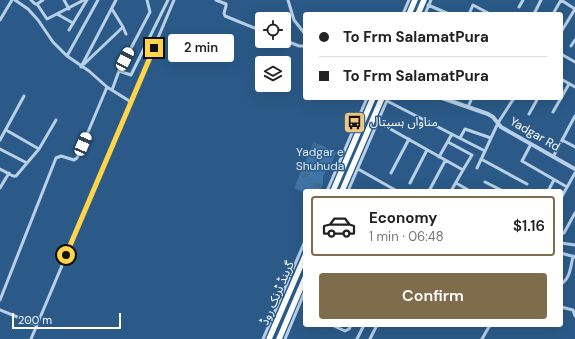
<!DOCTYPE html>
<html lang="en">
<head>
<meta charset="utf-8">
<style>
  :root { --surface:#fff; --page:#f2f2f2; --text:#222; --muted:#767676; --line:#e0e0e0; --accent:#7e6c4c }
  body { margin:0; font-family:"DM Sans","Noto Sans Arabic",sans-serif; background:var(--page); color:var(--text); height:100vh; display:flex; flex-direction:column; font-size:15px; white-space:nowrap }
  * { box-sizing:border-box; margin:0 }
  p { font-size:13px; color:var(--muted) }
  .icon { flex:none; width:22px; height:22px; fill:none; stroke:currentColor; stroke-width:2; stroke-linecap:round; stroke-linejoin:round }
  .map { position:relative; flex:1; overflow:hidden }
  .details { position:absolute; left:303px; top:189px; width:260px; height:138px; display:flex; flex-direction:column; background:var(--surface); border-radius:4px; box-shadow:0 4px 16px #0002 }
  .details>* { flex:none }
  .top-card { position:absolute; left:303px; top:12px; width:260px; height:88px; border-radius:4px; box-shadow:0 4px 16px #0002; display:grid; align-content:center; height:88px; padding:0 16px; background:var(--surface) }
  .tools { position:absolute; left:255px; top:12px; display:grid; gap:8px }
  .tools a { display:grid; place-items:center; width:36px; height:36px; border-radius:4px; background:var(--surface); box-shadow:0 4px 16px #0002; font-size:20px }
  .scale { position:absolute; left:12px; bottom:10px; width:109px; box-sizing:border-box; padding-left:4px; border:2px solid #fff; border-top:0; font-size:11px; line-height:14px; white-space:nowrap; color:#fff; -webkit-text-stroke:3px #2b5a88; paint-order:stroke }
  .end { position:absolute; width:18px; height:18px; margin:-9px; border:5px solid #ffd54a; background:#111; box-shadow:0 0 0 2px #111 }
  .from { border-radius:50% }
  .bubble { position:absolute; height:28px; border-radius:4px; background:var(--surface); box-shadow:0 4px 16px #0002; font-size:13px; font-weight:600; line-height:28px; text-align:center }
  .car { position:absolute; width:12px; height:24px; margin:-12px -6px; border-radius:5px; box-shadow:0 0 3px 1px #0007; background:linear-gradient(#fff 24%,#345 0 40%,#fff 0 76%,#345 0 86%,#fff 0) }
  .top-card b { display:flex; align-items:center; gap:14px; height:38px; font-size:15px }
  .top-card b+b { border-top:1px solid var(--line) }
  .top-card i { width:10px; height:10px; background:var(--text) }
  ul { padding:7px 0 0; list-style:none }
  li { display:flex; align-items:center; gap:12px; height:60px; margin:0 8px 6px; padding:0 8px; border:2px solid transparent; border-radius:4px }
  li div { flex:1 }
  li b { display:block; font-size:15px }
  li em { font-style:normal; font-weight:600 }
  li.selected { border-color:var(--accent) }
  li>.icon { width:36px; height:36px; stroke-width:1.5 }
  .button { display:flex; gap:8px; margin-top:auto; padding:8px 16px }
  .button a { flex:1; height:46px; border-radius:4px; background:var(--accent); color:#fff; font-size:16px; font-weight:600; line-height:46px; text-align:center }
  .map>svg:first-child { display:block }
  .park { fill:url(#park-tufts) }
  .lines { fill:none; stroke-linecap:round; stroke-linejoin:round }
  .minor { stroke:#b8d1e8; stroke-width:3 }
  .tertiary { stroke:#b8d1e8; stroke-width:4 }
  .trunk { stroke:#fcfefe; stroke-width:5.5 }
  .route { stroke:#ffd54a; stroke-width:5 }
  .labels { text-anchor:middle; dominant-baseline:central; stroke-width:3; stroke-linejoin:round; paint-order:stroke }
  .poi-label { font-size:12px; fill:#fff; stroke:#2b5a88; text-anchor:start }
  .street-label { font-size:12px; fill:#fff; stroke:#2b5a88 }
  .park-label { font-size:12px; fill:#dbeaf7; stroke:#2b5a88 }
</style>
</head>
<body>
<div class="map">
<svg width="575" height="339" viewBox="0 0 575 339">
  <defs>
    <pattern id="park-tufts" width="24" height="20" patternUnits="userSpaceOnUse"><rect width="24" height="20" fill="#4074a5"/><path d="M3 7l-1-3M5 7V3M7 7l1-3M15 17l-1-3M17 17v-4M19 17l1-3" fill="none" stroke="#475e74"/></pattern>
  </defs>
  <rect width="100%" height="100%" fill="#2b5a88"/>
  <path class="park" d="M 314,142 L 336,152 L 330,167 L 326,171 L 323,176 L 323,183 L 320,191 L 305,191 L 305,193 L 294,188 Z"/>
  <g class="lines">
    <path class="minor" d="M 15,0 L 28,9 L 38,20 L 53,42 L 67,56 L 89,71 L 107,87 L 131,102
      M 31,0 L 35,4 L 37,4 L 47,19 L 84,0
      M 64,0 L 69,9
      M 216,0 L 226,4 L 226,6 L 224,13 L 225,16 L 262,31
      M 288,0 L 294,20 L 305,34
      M 561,0 L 575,9
      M 37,4 L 43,0
      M 428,5 L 449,14
      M 519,7 L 523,0
      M 112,9 L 123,27 L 126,34
      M 57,14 L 73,23
      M 403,14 L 409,0
      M 425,14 L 431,0
      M 469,14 L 473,5 L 490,14
      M 534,14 L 541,0
      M 553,14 L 561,0
      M 0,20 L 12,0
      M 69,30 L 87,0
      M 561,32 L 575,9
      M 284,40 L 299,46 L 305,46
      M 571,46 L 575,40
      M 561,54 L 575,62
      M 67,56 L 98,0
      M 84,64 L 123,27
      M 81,67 L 116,0
      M 119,71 L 131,75 L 168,0
      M 561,79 L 575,87
      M 112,90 L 119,71 L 150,12 L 147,0
      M 561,98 L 569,84
      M 387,101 L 485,151 L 498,123 L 514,98
      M 468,107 L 472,98
      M 553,112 L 561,98
      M 529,114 L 538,98
      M 378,122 L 463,170 L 451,191
      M 6,130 L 39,149
      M 460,138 L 465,129 L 491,138
      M 0,140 L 24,96
      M 562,140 L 575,147
      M 448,142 L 472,155 L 463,170
      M 531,144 L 522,161 L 567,187
      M 0,149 L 27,163
      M 439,157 L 452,134
      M 553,157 L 575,116
      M 481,159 L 527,184
      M 477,168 L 485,151
      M 0,169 L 13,176 L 16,176 L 39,149 L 56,120
      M 358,169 L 397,191
      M 391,173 L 409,139
      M 485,182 L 503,191
      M 410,183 L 427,150
      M 456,183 L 470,191
      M 0,188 L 9,173
      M 327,191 L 367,98
      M 348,191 L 388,98
      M 429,191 L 445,161
      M 548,191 L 554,180
      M 561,198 L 575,173
      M 564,233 L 575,213
      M 561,243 L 575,245
      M 561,253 L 575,257
      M 561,284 C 570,279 571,266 573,256
      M 0,300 L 56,158 L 61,156 L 74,160 L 77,158 L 107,87
      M 561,307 L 573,310 L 575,316
      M 0,310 L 37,325
      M 332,325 L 345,331 L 349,329 L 351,325
      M 31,339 L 174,0
      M 263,339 L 305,241
      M 285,339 L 305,291
      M 357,339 L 364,325
      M 370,339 L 377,325
      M 482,339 L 490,325"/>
    <path class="tertiary" d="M 442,98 L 488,114 L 493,117 L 501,127 L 575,169"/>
    <path class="trunk" d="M 409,14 L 415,0
      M 418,14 L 424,0
      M 333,191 L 373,98
      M 342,191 L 382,98
      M 269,339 L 305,256
      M 279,339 L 305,278"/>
  </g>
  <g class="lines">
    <path class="route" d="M 66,255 L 154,48"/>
  </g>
  <defs>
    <symbol id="bus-square" viewBox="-11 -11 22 22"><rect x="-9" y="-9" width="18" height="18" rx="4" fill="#eec780" stroke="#2b5a88"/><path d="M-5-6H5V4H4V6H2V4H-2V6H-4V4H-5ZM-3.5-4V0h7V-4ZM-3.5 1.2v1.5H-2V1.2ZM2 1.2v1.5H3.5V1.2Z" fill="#111"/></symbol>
  </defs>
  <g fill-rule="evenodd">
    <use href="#bus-square" x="342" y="110" width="25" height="25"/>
  </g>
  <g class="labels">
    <g class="poi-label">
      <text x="370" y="122">مناواں ہسپتال</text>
    </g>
    <g class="street-label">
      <text transform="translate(535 134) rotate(30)">Yadgar Rd</text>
      <text transform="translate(277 293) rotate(-67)">گرینڈ ٹرنک روڈ</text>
    </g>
    <g class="park-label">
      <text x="320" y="152">Yadgar e<tspan x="320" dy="14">Shuhuda</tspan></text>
    </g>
  </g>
</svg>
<div class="tools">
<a><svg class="icon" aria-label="locate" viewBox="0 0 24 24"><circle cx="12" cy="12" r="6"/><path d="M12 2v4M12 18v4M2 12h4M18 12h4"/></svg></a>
<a><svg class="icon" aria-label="layers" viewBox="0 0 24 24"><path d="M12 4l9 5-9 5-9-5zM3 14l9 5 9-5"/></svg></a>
</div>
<div class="scale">200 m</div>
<i class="end from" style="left:66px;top:255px"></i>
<i class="end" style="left:154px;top:48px"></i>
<div class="bubble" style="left:168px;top:34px;width:66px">2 min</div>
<i class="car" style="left:125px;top:59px;rotate:27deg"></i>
<i class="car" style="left:83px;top:144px;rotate:23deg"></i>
<div class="top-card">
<b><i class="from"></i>To Frm SalamatPura</b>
<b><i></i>To Frm SalamatPura</b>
</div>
<section class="details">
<ul>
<li class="selected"><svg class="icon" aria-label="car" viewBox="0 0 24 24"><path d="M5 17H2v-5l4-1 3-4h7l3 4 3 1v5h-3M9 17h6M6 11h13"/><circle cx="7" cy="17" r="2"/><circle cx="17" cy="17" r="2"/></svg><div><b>Economy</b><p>1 min · 06:48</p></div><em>$1.16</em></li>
</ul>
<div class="button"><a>Confirm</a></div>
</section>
</div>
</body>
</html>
